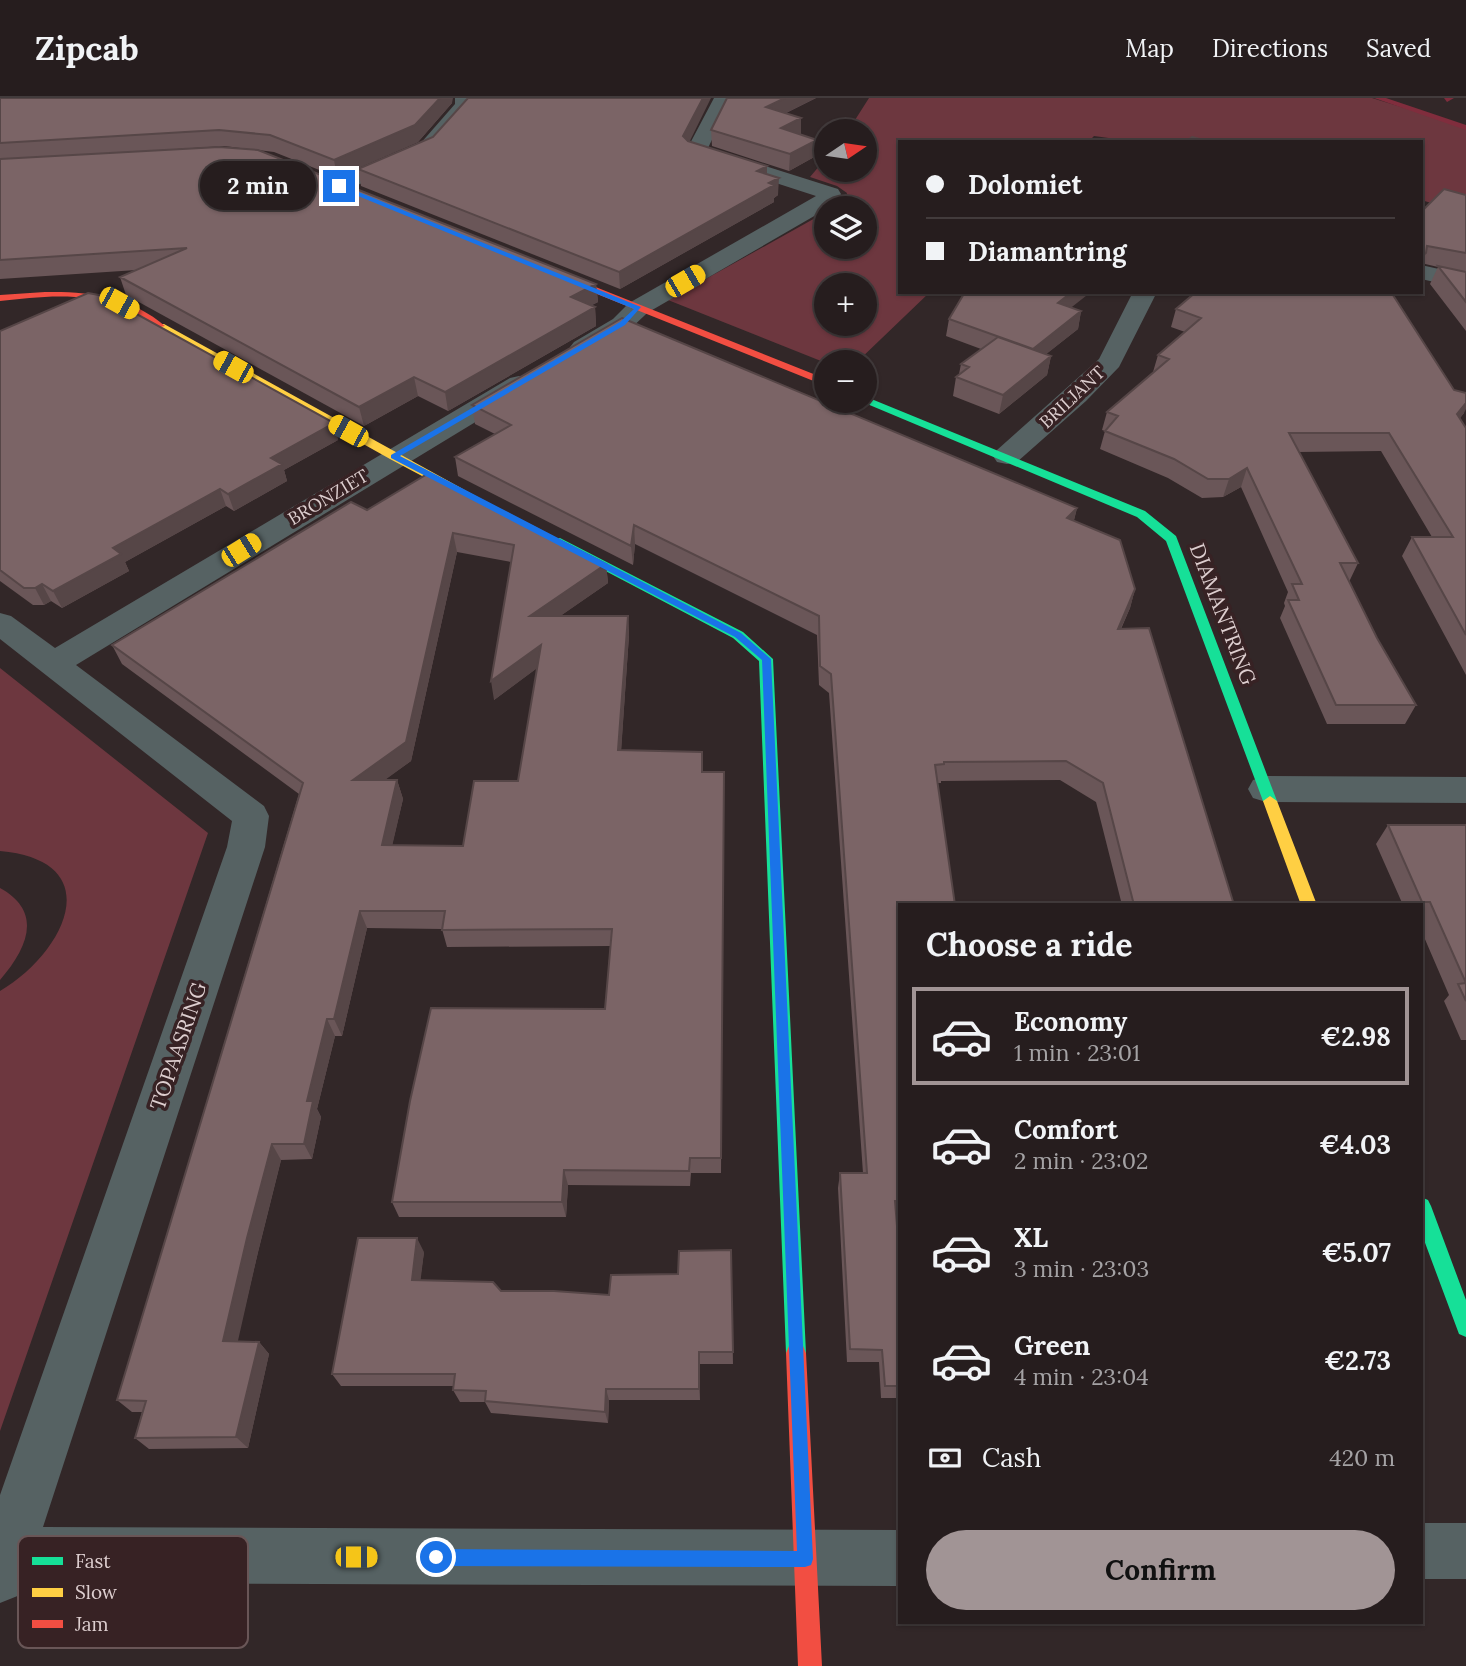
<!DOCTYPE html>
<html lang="en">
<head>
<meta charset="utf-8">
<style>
  :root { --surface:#261d1e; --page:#322a2b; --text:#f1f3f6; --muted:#a4a2a4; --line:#423b3c; --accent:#a19495 }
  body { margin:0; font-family:Lora,serif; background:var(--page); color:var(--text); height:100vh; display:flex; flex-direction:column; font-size:26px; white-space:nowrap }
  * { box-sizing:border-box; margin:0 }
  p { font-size:23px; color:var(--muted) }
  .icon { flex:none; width:38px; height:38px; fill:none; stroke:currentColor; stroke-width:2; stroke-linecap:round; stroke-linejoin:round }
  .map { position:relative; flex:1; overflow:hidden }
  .side { position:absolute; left:898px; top:805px; width:525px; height:721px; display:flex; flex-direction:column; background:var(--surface); border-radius:0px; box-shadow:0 2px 5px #0004,0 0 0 2px var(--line) }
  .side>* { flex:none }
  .top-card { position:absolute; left:898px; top:42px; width:525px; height:154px; border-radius:0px; box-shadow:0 2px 5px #0004,0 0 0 2px var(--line); display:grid; align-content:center; height:154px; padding:0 28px; background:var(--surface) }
  .needle { width:46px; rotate:77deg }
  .tools { position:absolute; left:814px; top:21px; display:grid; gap:14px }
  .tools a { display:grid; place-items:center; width:63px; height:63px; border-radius:50%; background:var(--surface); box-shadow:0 2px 5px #0004,0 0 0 2px var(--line); font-size:35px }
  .end { position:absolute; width:32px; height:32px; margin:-16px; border:9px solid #1a73e8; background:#fff; box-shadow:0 0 0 4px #fff }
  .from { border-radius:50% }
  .bubble { position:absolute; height:49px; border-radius:24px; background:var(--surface); box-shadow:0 2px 5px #0004,0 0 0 2px var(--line); font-size:23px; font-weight:700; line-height:49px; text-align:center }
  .car { position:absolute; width:21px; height:42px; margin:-21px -10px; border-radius:9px; box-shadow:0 0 5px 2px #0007; background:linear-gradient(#f5c518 24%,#345 0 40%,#f5c518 0 76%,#345 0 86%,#f5c518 0) }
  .top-card b { display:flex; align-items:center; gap:24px; height:66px; font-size:26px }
  .top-card b+b { border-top:2px solid var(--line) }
  .top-card i { width:18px; height:18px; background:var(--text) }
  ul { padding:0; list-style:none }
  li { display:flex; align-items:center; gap:21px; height:98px; margin:0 14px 10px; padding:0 14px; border:4px solid transparent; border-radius:0px }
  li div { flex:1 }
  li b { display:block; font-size:26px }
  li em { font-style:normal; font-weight:700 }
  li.selected { border-color:var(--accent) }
  li>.icon { width:63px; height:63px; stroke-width:1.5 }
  h2 { padding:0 28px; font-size:32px; line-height:84px }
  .pay { display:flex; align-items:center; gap:18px; height:77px; padding:0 28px; font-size:26px }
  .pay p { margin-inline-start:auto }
  .button { display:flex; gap:14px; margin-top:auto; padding:14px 28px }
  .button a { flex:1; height:80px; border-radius:42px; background:var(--accent); color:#111; font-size:28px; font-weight:700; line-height:80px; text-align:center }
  header { display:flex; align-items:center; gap:42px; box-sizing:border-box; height:98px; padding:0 35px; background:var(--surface); border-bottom:2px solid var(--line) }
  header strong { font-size:33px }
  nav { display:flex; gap:38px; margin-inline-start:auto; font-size:24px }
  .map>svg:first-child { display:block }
  .green { fill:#6d373f; fill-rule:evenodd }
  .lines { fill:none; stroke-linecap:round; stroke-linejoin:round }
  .stream { fill:#802d3d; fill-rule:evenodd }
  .street { fill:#566263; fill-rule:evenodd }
  .fast { fill:#16e098; fill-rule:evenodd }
  .slow { fill:#ffcf43; fill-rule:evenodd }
  .jam { fill:#f24e42; fill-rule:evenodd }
  .wall { fill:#6a5658; fill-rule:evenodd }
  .shaded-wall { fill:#564647 }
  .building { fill:#7b6466; stroke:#564647; stroke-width:2; fill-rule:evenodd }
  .route { fill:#1a73e8 }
  .labels { text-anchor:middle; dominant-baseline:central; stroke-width:7; stroke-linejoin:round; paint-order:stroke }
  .far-street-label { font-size:18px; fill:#ddcecf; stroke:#372224 }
  .street-label { font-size:21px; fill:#ddcecf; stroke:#372224 }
  .key { fill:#372224; stroke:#695657; stroke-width:2 }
  .key-label { font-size:19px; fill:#ddcecf }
</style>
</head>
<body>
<header>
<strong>Zipcab</strong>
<nav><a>Map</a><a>Directions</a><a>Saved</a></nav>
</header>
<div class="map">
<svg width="1466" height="1568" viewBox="0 0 1466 1568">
  <rect width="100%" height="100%" fill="#322728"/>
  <path class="green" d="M 869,0 L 1372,0 L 1466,29 L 1466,115 L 1421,102 L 1421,44 L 1138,44 L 1094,38 L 1088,44 L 900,44 L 900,194 L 930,194 L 857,264 L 826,265 L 668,202 L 826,114 L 826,149 L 864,149 L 864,110 L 832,110 L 845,103 L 847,95 L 837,88 L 810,79 L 826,60 L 826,72 L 864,72 L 864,33 L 848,33 ZM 826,187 L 864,187 L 864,226 L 826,226 Z
    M 0,570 L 208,735 L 0,1333 L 0,893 C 65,855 110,763 0,753 Z
    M 0,790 C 44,814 27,851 0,882 Z"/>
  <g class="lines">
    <path class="stream" d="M 1374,0 L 1386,0 L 1466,27 L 1466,32 Z
      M 1444,0 L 1454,0 L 1447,4 Z"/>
    <path class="street" d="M 455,0 L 473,0 L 475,7 L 434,54 L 346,92 L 332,92 L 328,88 L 332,84 L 420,46 L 455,6 Z
      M 714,0 L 732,0 L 708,50 L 838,91 L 841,96 L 835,106 L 647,215 C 630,232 599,261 574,254 L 570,249 L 574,244 L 613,221 L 629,205 L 816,98 L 689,57 L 686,53 Z
      M 1421,167 L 1466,177 L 1466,191 L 1421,181 Z
      M 1133,194 L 1157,194 L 1119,269 L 1086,303 L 1017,364 L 1007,366 L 997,364 L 993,358 L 997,352 L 1099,261 Z
      M 519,278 L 528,280 L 532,286 L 528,292 L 76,567 L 264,708 L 269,718 L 265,749 L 43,1429 L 900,1432 L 900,1488 L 25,1485 L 20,1497 L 0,1505 L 0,1397 L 227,749 L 232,723 L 0,541 L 0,515 L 11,518 L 55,550 L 510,280 Z
      M 1266,678 L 1466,679 L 1466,705 L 1266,704 L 1253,700 L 1248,691 L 1253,682 Z
      M 1421,1425 L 1466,1425 L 1466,1481 L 1421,1481 Z"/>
    <path class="fast" d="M 864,298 L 1145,413 L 1176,438 L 1277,703 L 1275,707 L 1270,708 L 1263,703 L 1166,443 L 1137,419 L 860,303 L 864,303 Z
      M 560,440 L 743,534 L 773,561 L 806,1255 L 803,1262 L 796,1265 L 789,1262 L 786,1255 L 759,563 L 733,540 L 556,447 L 556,441 Z
      M 1421,1099 L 1428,1102 L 1431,1108 L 1466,1202 L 1466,1239 L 1459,1236 L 1421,1134 Z"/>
    <path class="slow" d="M 156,226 L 164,226 L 481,401 L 475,405 L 471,404 L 390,361 L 156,230 Z
      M 1270,698 L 1277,703 L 1317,807 L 1301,807 L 1263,703 Z"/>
    <path class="jam" d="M 547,172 L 553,172 L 826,281 L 826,288 L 547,176 Z
      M 45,194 C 88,193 132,199 165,228 L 156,230 C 144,223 132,214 119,209 C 82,193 38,199 0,203 L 0,197 Z
      M 796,1245 L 803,1248 L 806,1255 L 822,1568 L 798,1568 L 786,1255 L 789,1248 Z"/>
  </g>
  <path class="wall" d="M 0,0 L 452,5 L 418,44 L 337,79 L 274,54 L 258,52 L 596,186 L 598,204 L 590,208 L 595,209 L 596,228 L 448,313 L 418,298 L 364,328 L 126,197 L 120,179 L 137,172 L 0,181 ZM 224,48 L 257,52 L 161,52 Z
    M 727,0 L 816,0 L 786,15 L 801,36 L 800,36 L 817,42 L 816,58 L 789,73 L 712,48 L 711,32 Z
    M 433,39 L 689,43 L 767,77 L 778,97 L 774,100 L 774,104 L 620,191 L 361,88 L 358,71 Z
    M 1466,97 L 1466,233 L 1430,186 L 1438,169 L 1421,165 L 1421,114 Z
    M 1196,194 L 1464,315 L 1460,320 L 1466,330 L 1466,577 L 1402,458 L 1412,439 L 1432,439 L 1381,353 L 1298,354 L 1358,465 L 1349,484 L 1377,540 L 1416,607 L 1405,626 L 1327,626 L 1280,520 L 1285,508 L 1284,505 L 1288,494 L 1241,389 L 1223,399 L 1202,400 L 1168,380 L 1100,351 L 1105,333 L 1102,332 L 1107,314 L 1153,274 L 1158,257 L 1185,234 L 1171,229 L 1176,211 Z
    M 1071,210 L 1081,213 L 1078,231 L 1046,256 L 1051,258 L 1047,277 L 999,316 L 953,298 L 956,279 L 959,276 L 961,266 L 981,251 L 946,238 L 949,221 Z
    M 0,233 L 334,325 L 338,342 L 284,372 L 287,383 L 234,413 L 226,408 L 125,464 L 129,473 L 62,510 L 51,503 L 44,507 L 33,507 L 0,483 Z
    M 472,307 L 1077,410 L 1074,422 L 1135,491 L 1130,510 L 1121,531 L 1234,807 L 1122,807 L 1096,704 L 1060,682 L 941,683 L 941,685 L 937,685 L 900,807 L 900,1118 L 896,1118 L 900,1165 L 900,1300 L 881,1300 L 879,1264 L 847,1264 L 838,1090 L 840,1075 L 863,1075 L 829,595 L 819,587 L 817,537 L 635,446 L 633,467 L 458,378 L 455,359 L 495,336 L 475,326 Z
    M 367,412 L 606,466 L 608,485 L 560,518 L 628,518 L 629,537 L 621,652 L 703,674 L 724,674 L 721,1075 L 691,1075 L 690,1088 L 568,1087 L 566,1119 L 399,1119 L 392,1104 L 605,911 L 610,848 L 447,849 L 442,831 L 367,830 L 342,938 L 335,938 L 317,1011 L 321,1019 L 312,1061 L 281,1062 L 258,1154 L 237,1243 L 259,1244 L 269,1256 L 248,1350 L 149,1351 L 135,1340 L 142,1314 L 132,1314 L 117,1302 L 299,696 L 122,566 L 112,547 ZM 457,454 L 511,464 L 494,602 L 537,570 L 518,683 L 463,748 L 392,747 L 403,701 L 397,682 L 384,682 L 411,663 Z
    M 1388,727 L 1466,727 L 1466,942 L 1461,942 L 1444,903 L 1449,897 L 1421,832 L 1421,807 L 1403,807 L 1376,746 Z
    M 731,1152 L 733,1266 L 700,1266 L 700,1302 L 609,1302 L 608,1325 L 491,1315 L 485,1304 L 460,1304 L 453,1292 L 454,1288 L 341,1288 L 332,1276 L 424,1154 L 420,1182 L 501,1193 L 609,1197 L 678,1176 Z"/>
  <path class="shaded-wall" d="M 440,0 L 453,0 L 452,5 L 418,44 L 337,79 L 334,62 Z
    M 703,0 L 711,0 L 684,55 L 683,38 Z
    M 785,0 L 816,0 L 766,25 L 766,9 Z
    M 801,20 L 801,36 L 780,47 L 781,30 Z
    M 817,42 L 816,58 L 789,73 L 790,56 Z
    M 767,68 L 767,85 L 757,73 Z
    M 779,80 L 778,97 L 774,100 L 774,104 L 620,191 L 619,174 Z
    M 1426,155 L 1421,166 L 1421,158 Z
    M 596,186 L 598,204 L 572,217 L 571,199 Z
    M 1072,194 L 1091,194 L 1054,223 L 1058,205 Z
    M 595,209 L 596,228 L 448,313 L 445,294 Z
    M 1081,213 L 1078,231 L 1030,269 L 1033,251 Z
    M 1051,258 L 1047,277 L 999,316 L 1003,297 Z
    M 414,279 L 418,298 L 364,328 L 359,309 Z
    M 1466,305 L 1466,311 L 1464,315 L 1448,335 L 1457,316 Z
    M 334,325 L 338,342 L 284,372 L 287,383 L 234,413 L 228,396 L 271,360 Z
    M 1247,370 L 1241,389 L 1223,399 L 1229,381 Z
    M 220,391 L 226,408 L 125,464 L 129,473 L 62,510 L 53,493 L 113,450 Z
    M 1077,410 L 1072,430 L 1067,420 Z
    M 634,427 L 635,446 L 633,467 L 631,448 Z
    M 453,435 L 457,454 L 411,663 L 359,701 L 353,682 Z
    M 606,466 L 608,485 L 533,537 L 530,518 Z
    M 42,486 L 51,503 L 44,507 L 35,490 Z
    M 1135,491 L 1130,510 L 1112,550 L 1118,531 Z
    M 628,518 L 629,537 L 620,670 L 618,652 Z
    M 541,547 L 544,565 L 494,602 L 491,583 Z
    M 397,682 L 403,701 L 388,766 L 382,747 Z
    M 360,813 L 367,830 L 342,938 L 334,921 Z
    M 327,921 L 335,938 L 317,1011 L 321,1019 L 312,1061 L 304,1046 L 307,1003 Z
    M 272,1046 L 281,1062 L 258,1154 L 235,1256 L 223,1243 L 247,1140 Z
    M 564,1072 L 568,1087 L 566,1119 L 562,1104 Z
    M 417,1140 L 424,1154 L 419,1195 L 412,1182 Z
    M 259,1244 L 269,1256 L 248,1350 L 236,1339 Z
    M 699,1254 L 700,1266 L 700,1302 L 699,1291 Z
    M 606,1291 L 609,1302 L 608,1325 L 605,1314 Z"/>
  <path class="building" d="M 0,0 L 440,0 L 415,27 L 334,62 L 270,37 L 219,32 L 0,45 Z
    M 468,0 L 703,0 L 683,38 L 688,43 L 767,68 L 757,73 L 779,80 L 769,85 L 774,87 L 619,174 L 358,71 L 433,39 Z
    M 727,0 L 785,0 L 766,9 L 801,20 L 781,30 L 817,42 L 790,56 L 711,32 Z
    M 1192,39 L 1211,44 L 1185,44 Z
    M 219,49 L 258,52 L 596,186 L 571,199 L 595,209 L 445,294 L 414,279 L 359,309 L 120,179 L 187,150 L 0,162 L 0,61 Z
    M 1444,91 L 1466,97 L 1466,155 L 1427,148 L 1426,155 L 1421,158 L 1421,114 Z
    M 1438,168 L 1466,174 L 1466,204 Z
    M 965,194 L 1072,194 L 1058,205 L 1081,213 L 1033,251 L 949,221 Z
    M 1196,194 L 1391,194 L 1454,292 L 1466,295 L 1466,305 L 1457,316 L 1466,330 L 1466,537 L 1412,439 L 1453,439 L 1389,335 L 1289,335 L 1358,465 L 1340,465 L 1377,540 L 1416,607 L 1336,607 L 1288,502 L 1299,502 L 1292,486 L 1302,486 L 1247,370 L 1229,381 L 1208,381 L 1174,361 L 1105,333 L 1118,318 L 1107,314 L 1169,261 L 1158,257 L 1201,220 L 1176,211 Z
    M 88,195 L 104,198 L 334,325 L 271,360 L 282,366 L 228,396 L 220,391 L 113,450 L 121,456 L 53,493 L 42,486 L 35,490 L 24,490 L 0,472 L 0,233 Z
    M 622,220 L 1077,410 L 1067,420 L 1120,442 L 1135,491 L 1118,531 L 1149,530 L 1234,807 L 1134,807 L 1103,685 L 1066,663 L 944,664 L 944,666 L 935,667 L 955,807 L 900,807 L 900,1103 L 895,1103 L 900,1165 L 900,1288 L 885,1288 L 882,1252 L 850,1251 L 840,1075 L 867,1075 L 833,604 L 831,576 L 820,568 L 819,518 L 634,427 L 631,448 L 455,359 L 511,327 L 472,307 Z
    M 998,239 L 1051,258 L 1003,297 L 956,279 L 969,269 L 961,266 Z
    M 429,375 L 606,466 L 530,518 L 628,518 L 618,652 L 702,654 L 702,674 L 724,674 L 721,1060 L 690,1060 L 689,1073 L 564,1072 L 562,1104 L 392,1104 L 410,1003 L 431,910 L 605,911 L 612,831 L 442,832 L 445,813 L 360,813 L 334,921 L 327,921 L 307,1003 L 313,1003 L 304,1046 L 272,1046 L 247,1140 L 223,1243 L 259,1244 L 236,1339 L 135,1340 L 146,1303 L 117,1302 L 303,685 L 112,547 L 351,404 L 367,412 ZM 453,435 L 514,447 L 491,583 L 541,547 L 518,683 L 474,683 L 463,748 L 382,747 L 397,682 L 353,682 L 406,644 Z
    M 1388,727 L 1466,727 L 1466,885 L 1430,804 L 1422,804 Z
    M 1466,885 L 1466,903 L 1458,886 Z
    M 358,1140 L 417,1140 L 412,1182 L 493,1184 L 501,1193 L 554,1193 L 609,1197 L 611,1177 L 678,1176 L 679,1153 L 731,1152 L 733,1254 L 699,1254 L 699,1291 L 606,1291 L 605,1314 L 485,1303 L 486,1293 L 453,1292 L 455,1276 L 332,1276 Z"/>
  <path class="route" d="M 339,86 L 641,209 L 625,227 L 400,358 L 741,535 L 771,561 L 813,1461 L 811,1467 L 805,1469 L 436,1468 L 430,1465 L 428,1459 L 430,1454 L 436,1451 L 797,1453 L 762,562 L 735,539 L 391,360 L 391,357 L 620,224 L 634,211 L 336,89 Z"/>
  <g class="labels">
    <g class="far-street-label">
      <text transform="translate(1072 299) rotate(-43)">BRILJANT</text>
      <text transform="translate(328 399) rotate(-31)">BRONZIET</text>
    </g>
    <g class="street-label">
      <text transform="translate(1223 516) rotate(69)">DIAMANTRING</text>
      <text transform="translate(178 948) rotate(-71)">TOPAASRING</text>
    </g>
  </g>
  <rect x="18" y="1438" width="230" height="112" rx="10" class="key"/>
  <rect x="32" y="1459" width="31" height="8" fill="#16e098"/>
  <rect x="32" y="1490" width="31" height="9" fill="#ffcf43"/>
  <rect x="32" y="1522" width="31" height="8" fill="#f24e42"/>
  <g class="key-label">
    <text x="75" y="1470">Fast</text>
    <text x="75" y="1501">Slow</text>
    <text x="75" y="1533">Jam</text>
  </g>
</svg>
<div class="tools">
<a><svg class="needle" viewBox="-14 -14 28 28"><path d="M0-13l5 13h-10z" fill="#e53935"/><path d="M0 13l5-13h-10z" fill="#a4a2a4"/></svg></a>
<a><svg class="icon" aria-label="layers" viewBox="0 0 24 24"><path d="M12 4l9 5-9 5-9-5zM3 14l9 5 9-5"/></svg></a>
<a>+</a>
<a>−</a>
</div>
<i class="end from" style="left:436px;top:1459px"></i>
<i class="end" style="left:339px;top:88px"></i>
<div class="bubble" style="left:200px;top:63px;width:116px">2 min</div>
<i class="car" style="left:685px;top:183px;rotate:60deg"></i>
<i class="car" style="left:119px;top:205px;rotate:119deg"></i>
<i class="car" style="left:233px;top:269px;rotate:299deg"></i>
<i class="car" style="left:348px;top:333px;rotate:299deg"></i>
<i class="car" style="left:241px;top:452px;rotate:58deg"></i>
<i class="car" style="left:356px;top:1459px;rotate:90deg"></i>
<div class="top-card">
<b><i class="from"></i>Dolomiet</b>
<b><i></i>Diamantring</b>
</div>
<section class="side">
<h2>Choose a ride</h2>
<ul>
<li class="selected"><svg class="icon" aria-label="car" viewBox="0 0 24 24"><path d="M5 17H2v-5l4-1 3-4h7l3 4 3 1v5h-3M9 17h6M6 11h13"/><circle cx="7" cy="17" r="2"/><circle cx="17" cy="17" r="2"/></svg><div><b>Economy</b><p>1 min · 23:01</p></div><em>€2.98</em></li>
<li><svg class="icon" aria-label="car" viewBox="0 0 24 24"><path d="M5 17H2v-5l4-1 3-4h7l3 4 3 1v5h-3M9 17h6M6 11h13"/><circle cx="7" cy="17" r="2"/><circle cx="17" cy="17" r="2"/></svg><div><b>Comfort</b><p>2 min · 23:02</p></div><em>€4.03</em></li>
<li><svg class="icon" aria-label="car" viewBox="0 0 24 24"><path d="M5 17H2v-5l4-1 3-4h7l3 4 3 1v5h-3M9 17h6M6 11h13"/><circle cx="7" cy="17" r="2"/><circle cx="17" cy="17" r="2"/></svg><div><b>XL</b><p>3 min · 23:03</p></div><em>€5.07</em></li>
<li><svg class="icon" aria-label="car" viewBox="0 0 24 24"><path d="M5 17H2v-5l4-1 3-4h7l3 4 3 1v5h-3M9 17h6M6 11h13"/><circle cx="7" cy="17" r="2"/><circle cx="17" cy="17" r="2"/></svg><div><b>Green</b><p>4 min · 23:04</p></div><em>€2.73</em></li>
</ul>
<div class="pay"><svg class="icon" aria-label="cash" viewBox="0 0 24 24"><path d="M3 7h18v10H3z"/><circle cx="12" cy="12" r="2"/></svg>Cash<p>420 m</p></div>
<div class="button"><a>Confirm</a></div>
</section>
</div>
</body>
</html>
